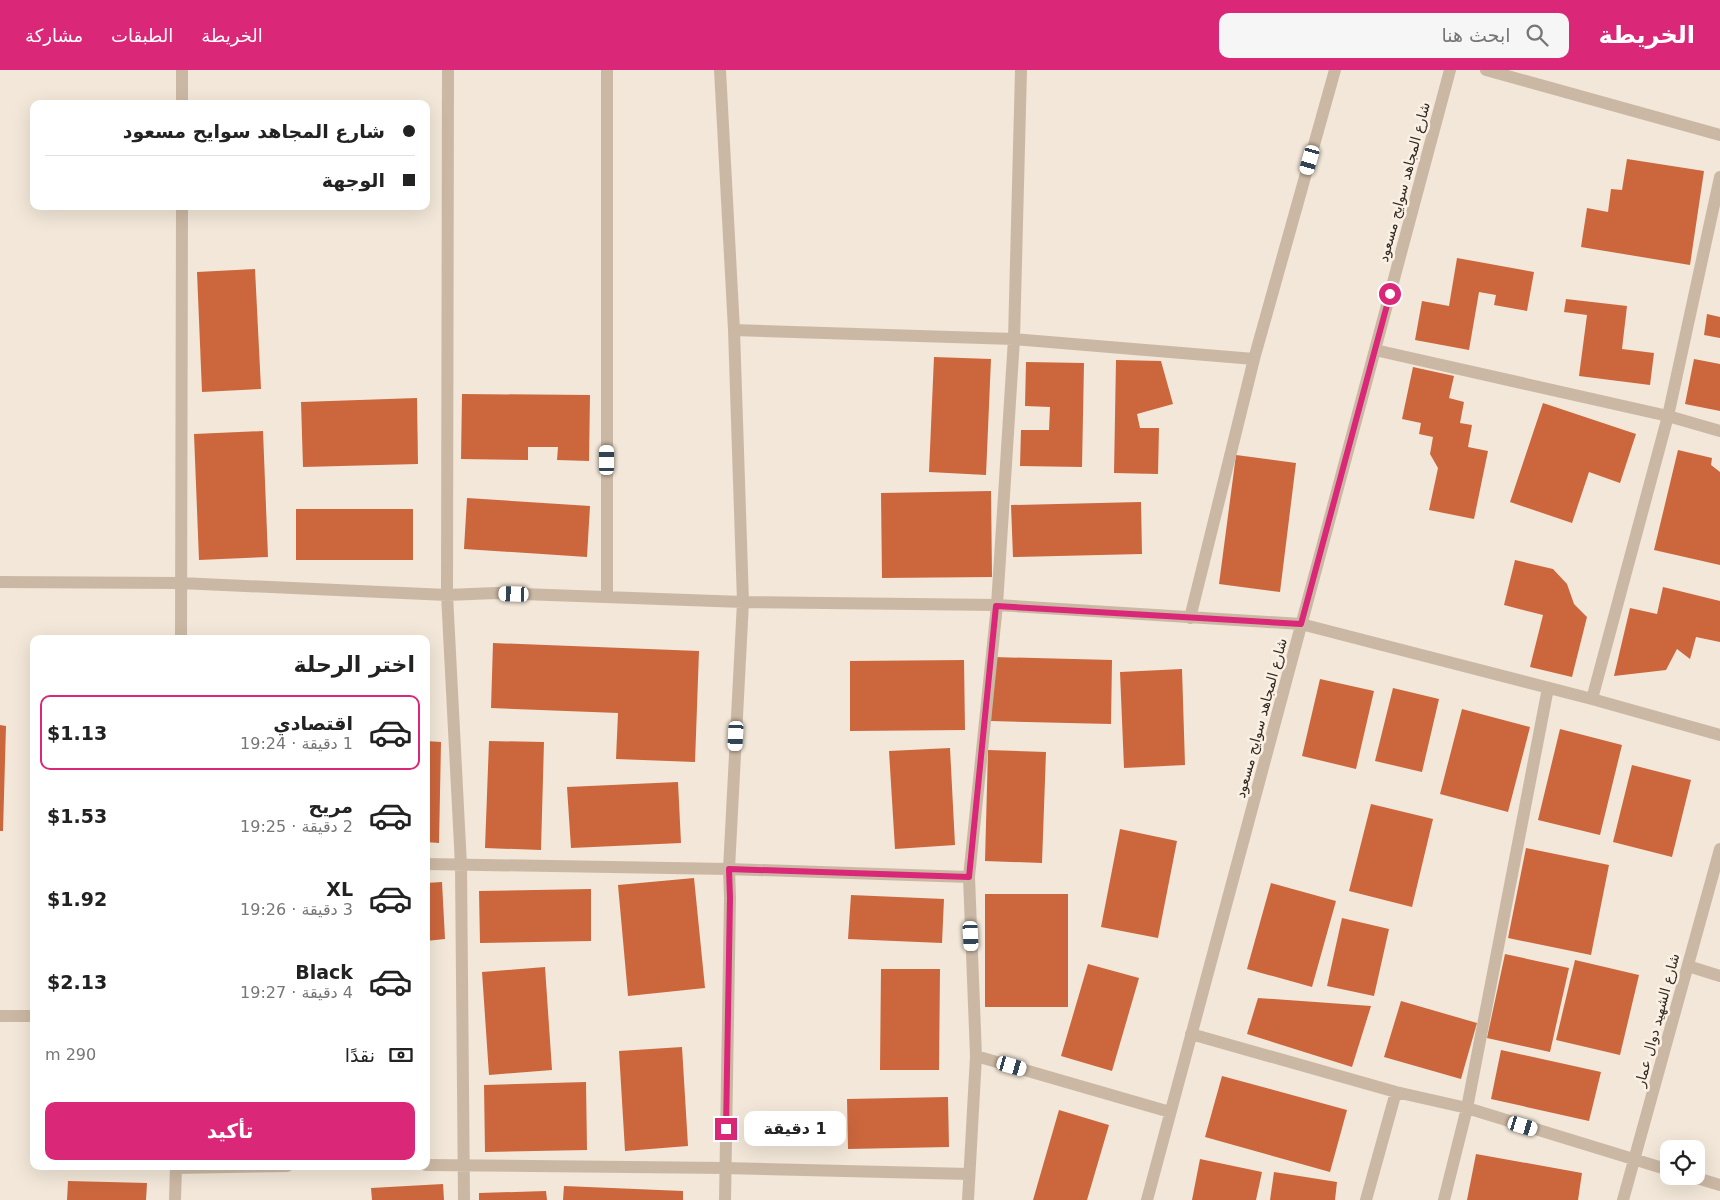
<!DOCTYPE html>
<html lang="ar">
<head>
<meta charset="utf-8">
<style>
  :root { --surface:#fff; --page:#f6f6f6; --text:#222; --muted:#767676; --line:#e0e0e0; --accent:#db2777 }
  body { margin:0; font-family:"DejaVu Sans","Noto Sans Arabic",sans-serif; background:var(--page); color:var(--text); direction:rtl; height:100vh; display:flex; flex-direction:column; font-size:19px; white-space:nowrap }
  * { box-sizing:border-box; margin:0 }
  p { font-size:16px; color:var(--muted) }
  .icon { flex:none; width:28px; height:28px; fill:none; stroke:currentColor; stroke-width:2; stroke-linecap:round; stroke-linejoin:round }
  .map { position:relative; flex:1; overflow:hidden; direction:ltr }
  .panel { position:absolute; left:30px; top:565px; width:400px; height:535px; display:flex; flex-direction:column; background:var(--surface); border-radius:10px; box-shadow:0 5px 20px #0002; direction:rtl }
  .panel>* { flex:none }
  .hud { position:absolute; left:30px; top:30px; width:400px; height:110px; border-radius:10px; box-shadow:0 5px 20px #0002; direction:rtl; display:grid; align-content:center; height:110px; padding:0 15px; background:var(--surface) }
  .fabs { position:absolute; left:1660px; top:1070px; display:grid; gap:10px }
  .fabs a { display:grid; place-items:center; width:45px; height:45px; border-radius:10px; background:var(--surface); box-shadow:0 5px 20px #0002; font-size:25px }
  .end { position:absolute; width:22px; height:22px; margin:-11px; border:6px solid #db2777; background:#fff; box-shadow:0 0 0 2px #fff }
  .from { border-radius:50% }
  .bubble { position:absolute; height:35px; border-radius:10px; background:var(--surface); box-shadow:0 5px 20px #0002; font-size:16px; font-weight:700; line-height:35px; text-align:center; direction:rtl }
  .car { position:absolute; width:15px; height:30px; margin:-15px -8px; border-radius:6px; box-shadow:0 0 4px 1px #0007; background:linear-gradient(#fff 24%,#345 0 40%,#fff 0 76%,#345 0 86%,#fff 0) }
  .hud b { display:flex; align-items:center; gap:18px; height:48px; font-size:19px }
  .hud b+b { border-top:1px solid var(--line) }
  .hud i { width:12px; height:12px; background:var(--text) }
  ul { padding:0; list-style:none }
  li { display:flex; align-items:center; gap:15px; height:75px; margin:0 10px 8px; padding:0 5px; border:2px solid transparent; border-radius:10px }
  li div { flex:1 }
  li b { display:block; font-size:19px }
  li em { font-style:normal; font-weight:700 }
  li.active { border-color:var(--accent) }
  li>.icon { width:45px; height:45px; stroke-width:1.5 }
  h2 { padding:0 15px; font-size:22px; line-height:60px }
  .pay { display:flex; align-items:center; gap:12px; height:55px; padding:0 15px; font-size:19px }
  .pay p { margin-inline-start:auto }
  .primary-button { display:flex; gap:10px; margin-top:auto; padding:10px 15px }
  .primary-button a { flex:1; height:58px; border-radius:10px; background:var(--accent); color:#fff; font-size:20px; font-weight:700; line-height:58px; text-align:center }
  header { display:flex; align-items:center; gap:30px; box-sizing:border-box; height:70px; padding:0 25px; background:var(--accent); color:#fff }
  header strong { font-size:24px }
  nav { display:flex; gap:28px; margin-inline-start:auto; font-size:18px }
  .search { width:350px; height:45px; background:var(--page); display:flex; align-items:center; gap:12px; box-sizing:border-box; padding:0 18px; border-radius:10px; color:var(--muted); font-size:19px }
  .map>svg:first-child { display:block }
  .building { fill:#cc673d }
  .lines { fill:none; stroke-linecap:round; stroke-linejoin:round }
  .minor { stroke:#cbb8a4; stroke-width:12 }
  .route { stroke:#db2777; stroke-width:6 }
  .labels { text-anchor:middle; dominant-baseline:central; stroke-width:5; stroke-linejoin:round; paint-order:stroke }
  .street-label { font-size:14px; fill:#362c26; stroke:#faf1e4 }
</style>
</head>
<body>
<header>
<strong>الخريطة</strong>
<div class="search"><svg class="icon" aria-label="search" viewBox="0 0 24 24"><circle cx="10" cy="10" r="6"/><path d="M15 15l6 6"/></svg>ابحث هنا</div>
<nav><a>الخريطة</a><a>الطبقات</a><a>مشاركة</a></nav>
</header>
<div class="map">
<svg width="1720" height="1130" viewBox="0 0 1720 1130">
  <rect width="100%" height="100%" fill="#f2e7d8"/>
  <path class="building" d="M 1627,89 L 1704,101 L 1690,195 L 1581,177 L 1587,138 L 1608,142 L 1611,119 L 1622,120 Z
    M 1457,188 L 1534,202 L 1527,241 L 1494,235 L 1496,225 L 1479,222 L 1469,280 L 1415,270 L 1422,231 L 1449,236 Z
    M 255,199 L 261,319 L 202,322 L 197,202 Z
    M 1566,229 L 1627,236 L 1622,279 L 1654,283 L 1650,315 L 1579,306 L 1587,245 L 1564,242 Z
    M 1707,244 L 1720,247 L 1720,268 L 1704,265 Z
    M 934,287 L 991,289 L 986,405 L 929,402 Z
    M 1694,289 L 1720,294 L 1720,341 L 1685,334 Z
    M 1116,290 L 1161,291 L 1173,334 L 1137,344 L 1140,358 L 1159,358 L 1158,404 L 1114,403 Z
    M 1026,292 L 1084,293 L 1082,397 L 1020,396 L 1021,360 L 1049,360 L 1050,337 L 1025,336 Z
    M 1413,297 L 1454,306 L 1449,328 L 1464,332 L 1460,353 L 1472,355 L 1468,377 L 1488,381 L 1474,449 L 1429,440 L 1438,398 L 1430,384 L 1433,367 L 1419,364 L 1421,353 L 1402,349 Z
    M 462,324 L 590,325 L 589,391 L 557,390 L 558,377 L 528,377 L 528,390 L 461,389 Z
    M 417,328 L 418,394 L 303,397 L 301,332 Z
    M 1543,333 L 1636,364 L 1620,413 L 1589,402 L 1572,453 L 1510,432 Z
    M 263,361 L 268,487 L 199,490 L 194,364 Z
    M 1678,380 L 1712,388 L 1711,395 L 1720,402 L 1720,495 L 1654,480 Z
    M 1236,385 L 1296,393 L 1280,522 L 1219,514 Z
    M 991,421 L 992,507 L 882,508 L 881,423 Z
    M 467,428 L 590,436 L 587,487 L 464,479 Z
    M 1141,432 L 1142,484 L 1013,487 L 1011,435 Z
    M 296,439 L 413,439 L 413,490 L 296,490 Z
    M 1515,490 L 1553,499 L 1567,514 L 1574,534 L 1587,547 L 1572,607 L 1530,597 L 1543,545 L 1504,535 Z
    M 1663,517 L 1720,531 L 1720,572 L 1696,567 L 1690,589 L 1677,579 L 1666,600 L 1614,606 L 1630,538 L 1657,544 Z
    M 493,573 L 699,581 L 695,692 L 616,689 L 618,643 L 491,638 Z
    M 993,587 L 1112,590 L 1111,654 L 991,651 Z
    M 964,590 L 965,660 L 850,661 L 850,591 Z
    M 1182,599 L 1185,695 L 1124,698 L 1120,602 Z
    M 1320,609 L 1374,621 L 1356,699 L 1302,686 Z
    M 1393,618 L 1439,629 L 1422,702 L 1375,691 Z
    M 1462,639 L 1530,657 L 1508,742 L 1440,724 Z
    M 0,655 L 6,656 L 3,761 L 0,761 Z
    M 1560,659 L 1622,675 L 1600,765 L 1538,750 Z
    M 426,671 L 441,672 L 439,773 L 426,772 Z
    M 489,671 L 544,672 L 541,780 L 485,778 Z
    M 950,678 L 955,775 L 895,779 L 889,681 Z
    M 988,680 L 1046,682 L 1042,793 L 985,791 Z
    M 1632,695 L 1691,710 L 1672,787 L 1613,772 Z
    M 678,712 L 681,773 L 571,778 L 567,717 Z
    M 1371,734 L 1433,749 L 1412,837 L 1349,821 Z
    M 1120,759 L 1177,771 L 1158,868 L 1101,857 Z
    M 1526,778 L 1609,795 L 1591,885 L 1508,868 Z
    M 694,808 L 705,918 L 628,926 L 618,815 Z
    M 442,812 L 445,869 L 426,871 L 426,813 Z
    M 1271,813 L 1336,831 L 1312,917 L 1247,899 Z
    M 591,819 L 591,871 L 480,873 L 479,821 Z
    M 985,824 L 1068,824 L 1068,937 L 985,937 Z
    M 851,825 L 944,829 L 942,873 L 848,869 Z
    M 1342,848 L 1389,859 L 1374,926 L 1327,916 Z
    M 1505,884 L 1569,898 L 1550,982 L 1487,968 Z
    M 1575,890 L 1639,905 L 1620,985 L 1556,970 Z
    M 1088,894 L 1139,908 L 1112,1001 L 1061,986 Z
    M 545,897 L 552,1000 L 489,1005 L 482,902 Z
    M 881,899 L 940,899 L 939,1000 L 880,1000 Z
    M 1258,928 L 1371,936 L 1352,997 L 1247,964 Z
    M 1401,931 L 1477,953 L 1461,1009 L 1384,987 Z
    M 426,977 L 428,977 L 429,998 L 426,998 Z
    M 682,977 L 688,1076 L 625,1081 L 619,981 Z
    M 1501,980 L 1601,1002 L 1589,1051 L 1491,1029 Z
    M 1222,1006 L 1347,1040 L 1330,1102 L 1205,1067 Z
    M 586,1012 L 587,1080 L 485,1082 L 484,1015 Z
    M 948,1027 L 949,1077 L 848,1079 L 847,1029 Z
    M 1059,1040 L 1109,1055 L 1087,1130 L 1033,1130 Z
    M 1476,1084 L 1582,1103 L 1578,1130 L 1467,1130 Z
    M 1200,1089 L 1262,1102 L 1256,1130 L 1192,1130 Z
    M 1274,1102 L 1337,1112 L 1335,1130 L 1270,1130 Z
    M 68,1111 L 147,1113 L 146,1130 L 67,1130 Z
    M 443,1114 L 444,1130 L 372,1130 L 371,1118 Z
    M 564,1116 L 683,1121 L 683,1130 L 563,1130 Z
    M 546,1121 L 547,1130 L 479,1130 L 479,1123 Z"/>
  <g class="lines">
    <path class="minor" d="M 448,0 L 447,525 L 461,795 L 464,1130
      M 607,0 L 607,526
      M 720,0 L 734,260 L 743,532 L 729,799 L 730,828 L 725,1130
      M 1486,0 L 1720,65
      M 182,34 L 182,0
      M 734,260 L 1014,269 L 1254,289
      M 1375,280 L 1668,346 L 1720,361
      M 0,512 L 180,513 L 447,525 L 496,523 L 743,532 L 997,535 L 1301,554 L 1592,629 L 1720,665
      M 1190,548 L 1254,289 L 1335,0
      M 181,569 L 182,136
      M 1592,629 L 1668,346 L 1720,107
      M 426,794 L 729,799 L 969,807
      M 1688,896 L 1720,906
      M 0,946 L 34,946
      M 1191,964 L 1396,1022 L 1467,1038 L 1669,1100
      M 976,986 L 1170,1042
      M 426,1095 L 725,1098 L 969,1104
      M 176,1098 L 287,1096
      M 1690,1106 L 1720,1115
      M 175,1130 L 176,1096
      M 968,1130 L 976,986 L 969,807 L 997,535 L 1014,269 L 1021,0
      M 1147,1130 L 1450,0
      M 1366,1130 L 1396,1022
      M 1444,1130 L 1467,1038 L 1548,618
      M 1623,1130 L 1720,779"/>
  </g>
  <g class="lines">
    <path class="route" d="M 726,1059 L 730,828 L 729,799 L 969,807 L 996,536 L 1301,554 L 1390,224"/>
  </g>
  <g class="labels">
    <g class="street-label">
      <text transform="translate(1404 112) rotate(-75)">شارع المجاهد سوايح مسعود</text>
      <text transform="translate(1261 648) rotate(-75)">شارع المجاهد سوايح مسعود</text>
      <text transform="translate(1657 950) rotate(-75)">شارع الشهيد دوال عمار</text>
    </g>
  </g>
</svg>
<div class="fabs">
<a><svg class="icon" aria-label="locate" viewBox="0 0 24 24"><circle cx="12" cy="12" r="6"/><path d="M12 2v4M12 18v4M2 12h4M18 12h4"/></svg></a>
</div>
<i class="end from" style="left:1390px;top:224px"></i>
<i class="end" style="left:726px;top:1059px"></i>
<div class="bubble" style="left:744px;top:1041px;width:102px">1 دقيقة</div>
<i class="car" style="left:1310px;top:90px;rotate:196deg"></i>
<i class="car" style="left:607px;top:390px;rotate:0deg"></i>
<i class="car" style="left:514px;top:524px;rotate:272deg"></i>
<i class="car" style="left:736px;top:666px;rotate:183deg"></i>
<i class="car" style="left:971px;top:866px;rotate:177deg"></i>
<i class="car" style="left:1012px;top:996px;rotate:106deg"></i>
<i class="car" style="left:1523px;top:1056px;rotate:107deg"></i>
<div class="hud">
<b><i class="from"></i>شارع المجاهد سوايح مسعود</b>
<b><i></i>الوجهة</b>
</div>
<section class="panel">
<h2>اختر الرحلة</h2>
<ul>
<li class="active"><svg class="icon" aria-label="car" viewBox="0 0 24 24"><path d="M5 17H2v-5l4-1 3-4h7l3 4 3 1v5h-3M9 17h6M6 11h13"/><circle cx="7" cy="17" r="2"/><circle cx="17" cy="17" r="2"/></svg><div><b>اقتصادي</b><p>1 دقيقة · 19:24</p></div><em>$1.13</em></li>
<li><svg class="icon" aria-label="car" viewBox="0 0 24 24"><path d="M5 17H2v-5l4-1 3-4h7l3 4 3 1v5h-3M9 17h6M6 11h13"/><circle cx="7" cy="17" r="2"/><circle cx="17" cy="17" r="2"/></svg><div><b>مريح</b><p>2 دقيقة · 19:25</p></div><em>$1.53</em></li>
<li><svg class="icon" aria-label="car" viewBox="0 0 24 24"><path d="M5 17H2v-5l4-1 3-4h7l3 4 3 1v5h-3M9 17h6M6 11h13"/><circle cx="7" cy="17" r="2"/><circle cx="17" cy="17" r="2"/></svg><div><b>XL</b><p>3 دقيقة · 19:26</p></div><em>$1.92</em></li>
<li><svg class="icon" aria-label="car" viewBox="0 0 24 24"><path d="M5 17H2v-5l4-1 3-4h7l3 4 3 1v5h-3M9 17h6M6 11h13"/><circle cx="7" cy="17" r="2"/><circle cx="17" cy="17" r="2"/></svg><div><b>Black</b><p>4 دقيقة · 19:27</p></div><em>$2.13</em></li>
</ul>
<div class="pay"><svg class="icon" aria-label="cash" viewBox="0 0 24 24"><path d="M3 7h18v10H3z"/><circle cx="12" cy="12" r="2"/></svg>نقدًا<p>290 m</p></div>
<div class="primary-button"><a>تأكيد</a></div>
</section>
</div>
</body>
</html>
